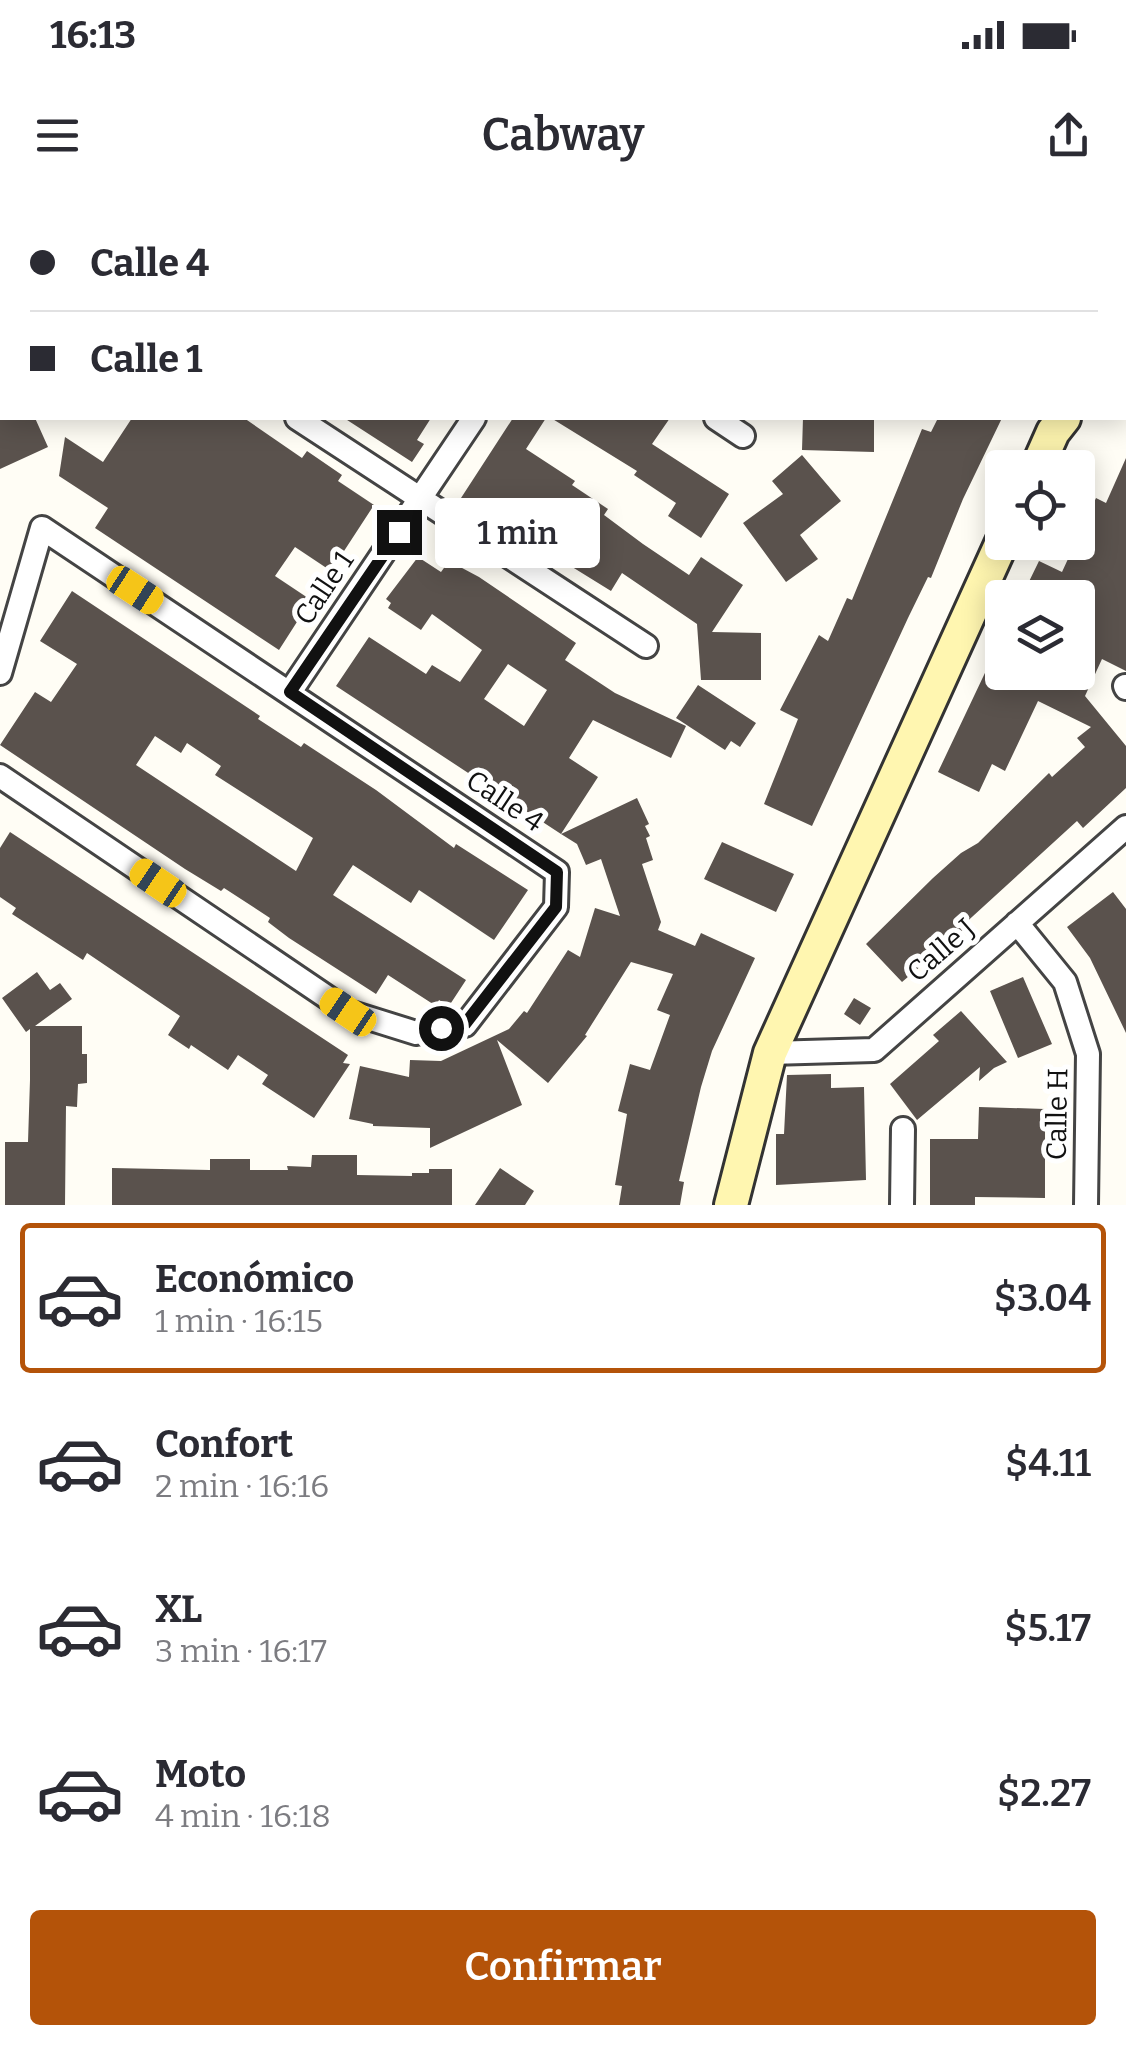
<!DOCTYPE html>
<html lang="es">
<head>
<meta charset="utf-8">
<style>
  :root { --surface:#fff; --page:#f2f2f3; --text:#2b2b33; --muted:#7c7c81; --line:#e1e1e2; --accent:#b45309 }
  body { margin:0; font-family:Bitter,serif; background:var(--page); color:var(--text); height:100vh; display:flex; flex-direction:column; font-size:38px; white-space:nowrap }
  * { box-sizing:border-box; margin:0 }
  p { font-size:32px; color:var(--muted) }
  .icon { flex:none; width:55px; height:55px; fill:none; stroke:currentColor; stroke-width:2; stroke-linecap:round; stroke-linejoin:round }
  .map { position:relative; height:1005px; overflow:hidden }
  .side { display:flex; flex-direction:column; background:var(--surface); flex:1 }
  .side>* { flex:none }
  .hud { position:absolute; left:0px; top:0px; width:1128px; height:220px; box-shadow:0 5px 25px #0003; display:grid; align-content:center; height:220px; padding:0 30px; background:var(--surface) }
  .buttons { position:absolute; left:985px; top:250px; display:grid; gap:20px }
  .buttons a { display:grid; place-items:center; width:110px; height:110px; border-radius:10px; background:var(--surface); box-shadow:0 5px 25px #0003; font-size:50px }
  .end { position:absolute; width:45px; height:45px; margin:-22px; border:12px solid #111; background:#fff; box-shadow:0 0 0 5px #fff }
  .from { border-radius:50% }
  .bubble { position:absolute; height:70px; border-radius:10px; background:var(--surface); box-shadow:0 5px 25px #0003; font-size:32px; font-weight:600; line-height:70px; text-align:center }
  .car { position:absolute; width:30px; height:60px; margin:-30px -15px; border-radius:12px; box-shadow:0 0 8px 2px #0007; background:linear-gradient(#f5c518 24%,#345 0 40%,#f5c518 0 76%,#345 0 86%,#f5c518 0) }
  .hud b { display:flex; align-items:center; gap:35px; height:95px; font-size:38px }
  .hud b+b { border-top:2px solid var(--line) }
  .hud i { width:25px; height:25px; background:var(--text) }
  ul { padding:18px 0 0; list-style:none }
  li { display:flex; align-items:center; gap:30px; height:150px; margin:0 20px 15px; padding:0 10px; border:5px solid transparent; border-radius:10px }
  li div { flex:1 }
  li b { display:block; font-size:38px }
  li em { font-style:normal; font-weight:600 }
  li.current { border-color:var(--accent) }
  li>.icon { width:90px; height:90px; stroke-width:1.5 }
  .button { display:flex; gap:20px; margin-top:auto; padding:20px 30px }
  .button a { flex:1; height:115px; border-radius:10px; background:var(--accent); color:#fff; font-size:40px; font-weight:600; line-height:115px; text-align:center }
  .status { display:flex; justify-content:space-between; align-items:center; height:70px; padding:0 50px; background:var(--surface); direction:ltr }
  .status svg { height:28px; fill:currentColor }
  header { display:flex; justify-content:space-between; align-items:center; height:130px; padding:0 30px; background:var(--surface); font-size:45px; font-weight:600 }
  .map>svg:first-child { display:block }
  .building { fill:#5a524d; fill-rule:evenodd }
  .lines { fill:none; stroke-linecap:round; stroke-linejoin:round }
  .street-casing { stroke:#444; stroke-width:28 }
  .secondary-casing { stroke:#333; stroke-width:38 }
  .street { stroke:#fff; stroke-width:22 }
  .secondary { stroke:#fff6b0; stroke-width:32 }
  .route { stroke:#111; stroke-width:12 }
  .labels { text-anchor:middle; dominant-baseline:central; stroke-width:10; stroke-linejoin:round; paint-order:stroke }
  .street-label { font-size:28px; fill:#111; stroke:#fff }
</style>
</head>
<body>
<div class="status"><b>16:13</b><svg viewBox="0 0 49 12"><path d="M0 12V9h3v3zM5 12V6h3v6zM10 12V3h3v9zM15 12V0h3v12zM26 1h20v11H26zM47 4h2v5h-2z"/></svg></div>
<header><svg class="icon" aria-label="menu" viewBox="0 0 24 24"><path d="M4 6h16M4 12h16M4 18h16"/></svg>Cabway<svg class="icon" aria-label="share" viewBox="0 0 24 24"><path d="M12 15V3M7 8l5-5 5 5M5 13v7h14v-7"/></svg></header>
<div class="map">
<svg width="1126" height="1005" viewBox="0 0 1126 1005">
  <rect width="100%" height="100%" fill="#fffdf5"/>
  <path class="building" d="M 0,218 L 35,218 L 48,247 L 0,269 Z
    M 132,218 L 244,218 L 302,258 L 307,251 L 342,275 L 338,281 L 374,305 L 331,371 L 295,347 L 275,376 L 311,400 L 279,450 L 95,328 L 108,308 L 59,276 L 65,237 L 103,262 Z
    M 344,218 L 431,218 L 417,240 L 424,244 L 412,262 Z
    M 513,218 L 546,218 L 526,249 L 575,281 L 572,285 L 608,309 L 604,315 L 643,344 L 689,375 L 701,357 L 743,385 L 712,432 L 761,433 L 761,480 L 701,480 L 697,424 L 622,373 L 611,391 L 461,298 Z
    M 551,218 L 670,218 L 652,244 L 729,294 L 701,338 L 668,316 L 676,303 L 634,275 L 637,271 Z
    M 803,218 L 874,218 L 874,252 L 802,250 Z
    M 938,218 L 1002,218 L 963,299 L 931,378 L 928,377 L 908,418 L 812,626 L 764,604 L 798,519 L 780,510 L 819,435 L 828,441 L 847,398 L 852,400 L 922,229 L 931,232 Z
    M 802,255 L 841,301 L 800,335 L 818,359 L 786,382 L 743,323 L 783,294 L 772,281 Z
    M 1126,258 L 1126,471 L 1102,459 L 1085,496 L 1126,546 L 1126,588 L 1083,628 L 1077,621 L 961,727 L 963,730 L 902,782 L 866,744 L 933,678 L 961,653 L 978,643 L 1049,573 L 1052,577 L 1085,547 L 1077,538 L 1091,527 L 1038,501 L 1005,571 L 992,564 L 979,592 L 938,572 L 1002,437 L 1002,472 L 1078,472 L 1078,398 L 1021,398 L 1039,361 L 1062,372 L 1096,298 L 1106,303 Z
    M 418,357 L 441,372 L 449,361 L 479,377 L 576,443 L 565,460 L 615,493 L 686,526 L 671,558 L 593,520 L 569,558 L 598,577 L 561,634 L 336,486 L 369,437 L 426,474 L 432,465 L 460,482 L 482,450 L 432,414 L 421,430 L 388,408 L 391,403 L 386,399 ZM 508,464 L 547,490 L 524,526 L 484,499 Z
    M 72,391 L 260,516 L 258,519 L 301,547 L 304,543 L 376,590 L 454,648 L 456,644 L 528,690 L 494,740 L 419,690 L 411,703 L 353,665 L 333,695 L 466,780 L 449,806 L 439,800 L 436,806 L 388,775 L 376,794 L 289,738 L 268,722 L 270,718 L 224,688 L 221,691 L 185,669 L 0,545 L 35,492 L 51,502 L 77,464 L 40,441 ZM 155,536 L 181,553 L 187,543 L 221,566 L 215,575 L 313,638 L 296,671 L 136,565 Z
    M 698,485 L 756,523 L 740,547 L 731,541 L 725,550 L 676,518 Z
    M 637,598 L 649,624 L 645,626 L 650,636 L 646,638 L 653,660 L 642,664 L 661,722 L 658,730 L 695,746 L 701,733 L 755,758 L 712,851 L 701,887 L 679,981 L 684,982 L 680,1005 L 619,1005 L 622,986 L 615,985 L 627,914 L 618,911 L 630,864 L 650,870 L 670,815 L 657,810 L 673,774 L 631,762 L 585,835 L 587,836 L 548,883 L 497,840 L 522,905 L 430,948 L 430,928 L 373,926 L 373,924 L 349,919 L 360,866 L 409,877 L 410,860 L 441,861 L 509,829 L 524,811 L 527,813 L 568,750 L 580,757 L 595,708 L 620,716 L 601,659 L 586,665 L 577,644 L 561,634 Z
    M 10,632 L 348,855 L 343,863 L 350,864 L 314,918 L 262,884 L 268,875 L 238,855 L 228,870 L 191,845 L 189,849 L 168,835 L 180,816 L 87,753 L 83,760 L 12,714 L 16,708 L 0,697 L 0,648 Z
    M 722,642 L 794,674 L 776,712 L 704,679 Z
    M 1113,692 L 1126,709 L 1126,833 L 1090,758 L 1067,727 Z
    M 37,772 L 50,790 L 60,783 L 72,799 L 35,826 L 82,826 L 82,854 L 87,854 L 87,883 L 78,884 L 77,907 L 66,906 L 65,1005 L 5,1005 L 5,942 L 28,942 L 30,880 L 30,829 L 26,832 L 2,798 Z
    M 1023,777 L 1052,844 L 1018,858 L 990,791 Z
    M 854,798 L 871,808 L 860,825 L 844,814 Z
    M 961,811 L 1007,862 L 994,868 L 979,881 L 980,867 L 917,920 L 890,884 L 939,841 L 933,835 Z
    M 831,874 L 831,888 L 864,887 L 866,980 L 776,985 L 776,934 L 784,934 L 787,875 Z
    M 979,907 L 1045,909 L 1045,998 L 975,997 L 975,1005 L 930,1005 L 930,939 L 978,939 Z
    M 312,955 L 357,955 L 357,975 L 412,976 L 412,973 L 429,973 L 429,969 L 452,969 L 452,1005 L 112,1005 L 112,968 L 210,970 L 210,959 L 250,959 L 250,970 L 288,970 L 287,966 L 311,967 Z
    M 500,968 L 534,991 L 525,1005 L 475,1005 Z"/>
  <g class="lines">
    <defs>
      <path id="street" d="M 386,0 L 390,2
        M 839,0 L 843,2
        M 616,2 L 617,0
        M 297,218 L 646,446
        M 716,218 L 743,236
        M 0,473 L 42,328 L 557,672 L 556,707 L 465,825 L 416,833 L 349,812 L 0,576
        M 1125,486 L 1126,488
        M 290,492 L 474,218
        M 1017,723 L 1065,782 L 1088,854 L 1086,1005
        M 770,853 L 874,850 L 1126,627
        M 902,1005 L 903,929"/>
      <path id="secondary" d="M 1125,156 L 1126,155
        M 1037,268 L 1053,232 L 1064,218
        M 731,1005 L 770,853 L 1002,342"/>
    </defs>
    <use href="#street" class="street-casing"/>
    <use href="#secondary" class="secondary-casing"/>
    <use href="#street" class="street"/>
    <use href="#secondary" class="secondary"/>
  </g>
  <g class="lines">
    <path class="route" d="M 399,332 L 290,492 L 557,672 L 556,707 L 465,824 L 441,828"/>
  </g>
  <g class="labels">
    <g class="street-label">
      <text transform="translate(324 388) rotate(-56)">Calle 1</text>
      <text transform="translate(505 601) rotate(34)">Calle 4</text>
      <text transform="translate(941 750) rotate(-41)">Calle J</text>
      <text transform="translate(1057 914) rotate(-89)">Calle H</text>
    </g>
  </g>
</svg>
<div class="buttons">
<a><svg class="icon" aria-label="locate" viewBox="0 0 24 24"><circle cx="12" cy="12" r="6"/><path d="M12 2v4M12 18v4M2 12h4M18 12h4"/></svg></a>
<a><svg class="icon" aria-label="layers" viewBox="0 0 24 24"><path d="M12 4l9 5-9 5-9-5zM3 14l9 5 9-5"/></svg></a>
</div>
<i class="end from" style="left:441px;top:828px"></i>
<i class="end" style="left:399px;top:332px"></i>
<div class="bubble" style="left:435px;top:298px;width:165px">1 min</div>
<i class="car" style="left:135px;top:390px;rotate:123deg"></i>
<i class="car" style="left:158px;top:683px;rotate:304deg"></i>
<i class="car" style="left:348px;top:812px;rotate:304deg"></i>
<div class="hud">
<b><i class="from"></i>Calle 4</b>
<b><i></i>Calle 1</b>
</div>
</div>
<section class="side">
<ul>
<li class="current"><svg class="icon" aria-label="car" viewBox="0 0 24 24"><path d="M5 17H2v-5l4-1 3-4h7l3 4 3 1v5h-3M9 17h6M6 11h13"/><circle cx="7" cy="17" r="2"/><circle cx="17" cy="17" r="2"/></svg><div><b>Económico</b><p>1 min · 16:15</p></div><em>$3.04</em></li>
<li><svg class="icon" aria-label="car" viewBox="0 0 24 24"><path d="M5 17H2v-5l4-1 3-4h7l3 4 3 1v5h-3M9 17h6M6 11h13"/><circle cx="7" cy="17" r="2"/><circle cx="17" cy="17" r="2"/></svg><div><b>Confort</b><p>2 min · 16:16</p></div><em>$4.11</em></li>
<li><svg class="icon" aria-label="car" viewBox="0 0 24 24"><path d="M5 17H2v-5l4-1 3-4h7l3 4 3 1v5h-3M9 17h6M6 11h13"/><circle cx="7" cy="17" r="2"/><circle cx="17" cy="17" r="2"/></svg><div><b>XL</b><p>3 min · 16:17</p></div><em>$5.17</em></li>
<li><svg class="icon" aria-label="car" viewBox="0 0 24 24"><path d="M5 17H2v-5l4-1 3-4h7l3 4 3 1v5h-3M9 17h6M6 11h13"/><circle cx="7" cy="17" r="2"/><circle cx="17" cy="17" r="2"/></svg><div><b>Moto</b><p>4 min · 16:18</p></div><em>$2.27</em></li>
</ul>
<div class="button"><a>Confirmar</a></div>
</section>
</body>
</html>
